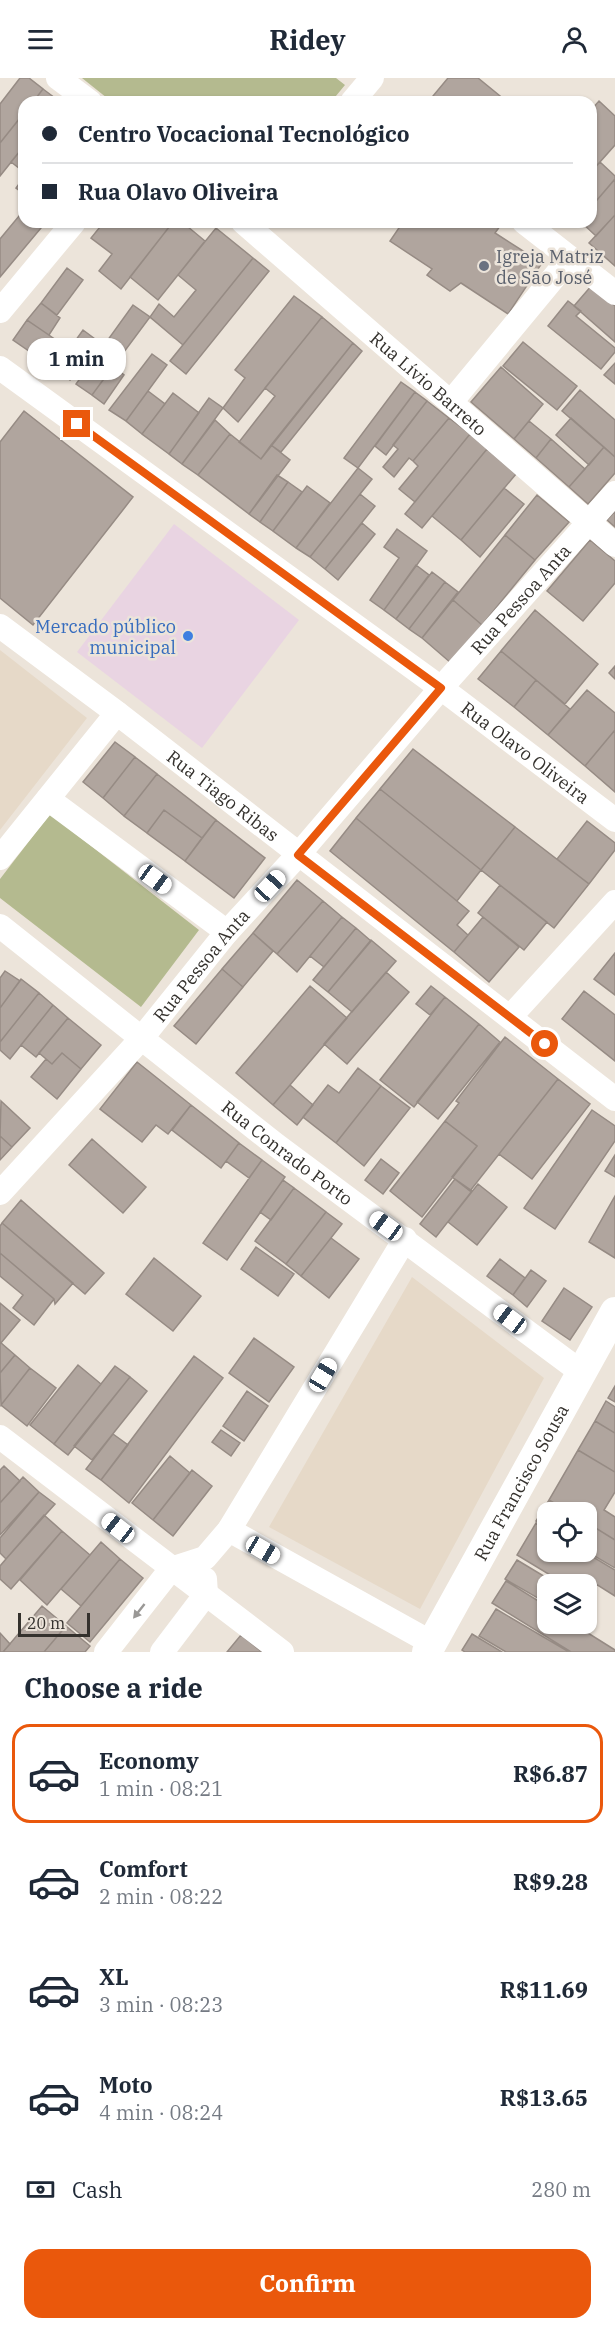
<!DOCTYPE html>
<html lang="en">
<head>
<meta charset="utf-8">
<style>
  :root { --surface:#fff; --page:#f2f2f3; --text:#1f2937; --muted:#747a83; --line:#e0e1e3; --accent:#ea580c }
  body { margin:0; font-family:"IBM Plex Serif",serif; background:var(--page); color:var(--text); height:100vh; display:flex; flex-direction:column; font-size:22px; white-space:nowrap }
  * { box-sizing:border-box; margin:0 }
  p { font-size:20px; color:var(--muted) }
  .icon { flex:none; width:33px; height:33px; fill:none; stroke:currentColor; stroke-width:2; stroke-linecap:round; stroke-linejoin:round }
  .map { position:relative; height:1574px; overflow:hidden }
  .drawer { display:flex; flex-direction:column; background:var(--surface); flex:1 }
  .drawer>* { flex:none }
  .hud { position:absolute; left:18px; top:18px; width:579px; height:132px; border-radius:18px; box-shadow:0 2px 4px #0004; display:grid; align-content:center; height:132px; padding:0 24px; background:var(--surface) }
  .tools { position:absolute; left:537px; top:1424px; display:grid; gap:12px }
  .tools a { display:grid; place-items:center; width:60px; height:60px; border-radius:12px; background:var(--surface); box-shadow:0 2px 4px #0004; font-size:30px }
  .scale { position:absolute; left:18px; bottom:15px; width:72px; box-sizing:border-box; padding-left:6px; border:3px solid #34312d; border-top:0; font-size:16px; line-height:21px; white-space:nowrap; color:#34312d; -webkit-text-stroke:4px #ece4da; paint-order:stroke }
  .end { position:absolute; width:27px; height:27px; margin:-14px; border:8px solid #ea580c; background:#fff; box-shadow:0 0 0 3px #fff }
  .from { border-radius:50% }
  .bubble { position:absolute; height:42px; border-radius:18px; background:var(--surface); box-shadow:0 2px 4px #0004; font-size:20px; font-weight:800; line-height:42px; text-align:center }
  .car { position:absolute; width:18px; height:36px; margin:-18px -9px; border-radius:8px; box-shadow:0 0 4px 2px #0007; background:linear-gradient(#fff 24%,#345 0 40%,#fff 0 76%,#345 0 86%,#fff 0) }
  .hud b { display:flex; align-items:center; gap:21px; height:57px; font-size:22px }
  .hud b+b { border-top:2px solid var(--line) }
  .hud i { width:15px; height:15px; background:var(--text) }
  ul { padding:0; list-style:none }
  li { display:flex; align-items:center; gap:18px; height:99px; margin:0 12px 9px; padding:0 12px; border:3px solid transparent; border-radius:18px }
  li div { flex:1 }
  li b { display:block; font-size:22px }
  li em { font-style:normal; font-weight:800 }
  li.current { border-color:var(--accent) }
  li>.icon { width:54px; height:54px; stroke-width:1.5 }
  h2 { padding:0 24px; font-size:27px; line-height:72px }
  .pay { display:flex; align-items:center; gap:15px; height:66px; padding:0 24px; font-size:22px }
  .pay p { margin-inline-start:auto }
  .button { display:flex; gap:12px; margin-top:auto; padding:12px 24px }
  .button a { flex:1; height:69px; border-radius:18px; background:var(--accent); color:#fff; font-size:24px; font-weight:800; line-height:69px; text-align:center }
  header { display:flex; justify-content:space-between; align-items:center; height:78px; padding:0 24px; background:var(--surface); font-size:27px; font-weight:800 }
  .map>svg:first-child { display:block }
  .commercial { fill:#e9d4e2 }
  .built { fill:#e6d9c8 }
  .green { fill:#b4ba8f }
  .building { fill:#b0a59e; stroke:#968b84; stroke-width:1.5 }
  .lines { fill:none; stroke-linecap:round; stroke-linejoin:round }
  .minor { stroke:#fff; stroke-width:24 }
  .tertiary { stroke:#fff; stroke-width:30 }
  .oneway { fill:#9a9896 }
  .route { stroke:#ea580c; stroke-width:8 }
  .worship-dot { fill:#6b7280; stroke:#ece4da; stroke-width:2 }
  .shop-dot { fill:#3f7fe0; stroke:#ece4da; stroke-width:2 }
  .labels { text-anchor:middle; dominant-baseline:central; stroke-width:5; stroke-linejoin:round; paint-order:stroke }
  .worship-label { font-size:18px; fill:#5b616d; stroke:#ece4da; text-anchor:start }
  .street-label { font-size:18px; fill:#34312d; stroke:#ece4da }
  .shop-label { font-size:18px; fill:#366cbe; stroke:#ece4da; text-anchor:end }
</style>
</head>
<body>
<header><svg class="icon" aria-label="menu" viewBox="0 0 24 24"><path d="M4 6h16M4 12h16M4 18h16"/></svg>Ridey<svg class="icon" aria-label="person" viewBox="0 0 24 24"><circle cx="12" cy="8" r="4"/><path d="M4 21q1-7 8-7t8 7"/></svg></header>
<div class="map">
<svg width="615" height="1574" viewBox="0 0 615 1574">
  <rect width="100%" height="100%" fill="#ece4da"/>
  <path class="commercial" d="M 174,446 L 299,542 L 202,670 L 77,574 Z"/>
  <path class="built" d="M 0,572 L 87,640 L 0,752 Z
    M 412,1199 L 544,1300 L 420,1531 L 269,1449 Z"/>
  <path class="green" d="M 82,0 L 336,0 L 345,7 L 331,24 L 112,24 Z
    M 50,736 L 199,852 L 141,929 L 0,820 L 0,801 Z"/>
  <path class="building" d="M 20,0 L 29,0 L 43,11 L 33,24 L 24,24 L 24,35 L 0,65 L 0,26 Z
    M 448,0 L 478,0 L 505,22 L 503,24 L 428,24 Z
    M 43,11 L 59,23 L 58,24 L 33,24 Z
    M 599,23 L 615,38 L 615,67 L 591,94 L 591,32 Z
    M 24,35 L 24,68 L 0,98 L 0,65 Z
    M 24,68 L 24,94 L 11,84 Z
    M 600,84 L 615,98 L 615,101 L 591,129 L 591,94 Z
    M 24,99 L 24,116 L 16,110 Z
    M 615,101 L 615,137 L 596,158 L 581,144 L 591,144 L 591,129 Z
    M 24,132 L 24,144 L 46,144 L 0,199 L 0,161 Z
    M 615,137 L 615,188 L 589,165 Z
    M 104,144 L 173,144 L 121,211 L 99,193 L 112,176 L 91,160 Z
    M 173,144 L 182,144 L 205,163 L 158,222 L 130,199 Z
    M 403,144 L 503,144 L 495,155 L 542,185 L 508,236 L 461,205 L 450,213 L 427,197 L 432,191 L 390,163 Z
    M 216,150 L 253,180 L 183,267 L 150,239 L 159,226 L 174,239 L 196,212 L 178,197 Z
    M 253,180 L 269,193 L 186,296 L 170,283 Z
    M 67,190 L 83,202 L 57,237 L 41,225 Z
    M 592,207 L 615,228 L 615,264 L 574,228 Z
    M 294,218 L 322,239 L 238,344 L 223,330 L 245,300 L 235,292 Z
    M 568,223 L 581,233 L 576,238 L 615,270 L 615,274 L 601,291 L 548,248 Z
    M 41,225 L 60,240 L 49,257 L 27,242 Z
    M 133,227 L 150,239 L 92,317 L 76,306 Z
    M 322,239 L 353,265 L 261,381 L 239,364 L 275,318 L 265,310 Z
    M 27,242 L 69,271 L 55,291 L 13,262 Z
    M 83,252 L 103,267 L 86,292 L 81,288 L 70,302 L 55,291 Z
    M 523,264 L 577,308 L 557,332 L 503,288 Z
    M 353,265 L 362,273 L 281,374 L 271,367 Z
    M 152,276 L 167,287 L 126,343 L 109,332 Z
    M 615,285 L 615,306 L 604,297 Z
    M 113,288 L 124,297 L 104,326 L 92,317 Z
    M 501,289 L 543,326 L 514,361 L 471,324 Z
    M 401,304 L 415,314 L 358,390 L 344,380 Z
    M 580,312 L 615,342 L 615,379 L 562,333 Z
    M 148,313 L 165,326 L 142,356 L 126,343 Z
    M 415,314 L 427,323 L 386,377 L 375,368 Z
    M 173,315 L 199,335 L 169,376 L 142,356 Z
    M 209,320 L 223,330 L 182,386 L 169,376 Z
    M 427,323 L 449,340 L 413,383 L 409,380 L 394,399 L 383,389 L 398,371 L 393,367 Z
    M 24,333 L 133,419 L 33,547 L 0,520 L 0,364 Z
    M 449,340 L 470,356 L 415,424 L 399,411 L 418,388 L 413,383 Z
    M 571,340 L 604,369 L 589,387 L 556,357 Z
    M 215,342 L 230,356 L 198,397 L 182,386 Z
    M 529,343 L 551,361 L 536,380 L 514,361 Z
    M 230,356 L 261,381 L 271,367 L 290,382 L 249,436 L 198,397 Z
    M 470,356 L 487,371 L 422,450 L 405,436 Z
    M 551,361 L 585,391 L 569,409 L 536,380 Z
    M 604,369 L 615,379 L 615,395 L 588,426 L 569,409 Z
    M 487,371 L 516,396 L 461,462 L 432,438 Z
    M 358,390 L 372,401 L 310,479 L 296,470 Z
    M 277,397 L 288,404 L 260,444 L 249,436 Z
    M 288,404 L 302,414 L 273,453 L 260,444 Z
    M 307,408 L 330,425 L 296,470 L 273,453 Z
    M 504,410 L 524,426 L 480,479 L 461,462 Z
    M 360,416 L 375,428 L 325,491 L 310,479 Z
    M 537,417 L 569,444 L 535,482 L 505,457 Z
    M 615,433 L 615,449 L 607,442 Z
    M 362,445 L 375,456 L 338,502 L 325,491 Z
    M 397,451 L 427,473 L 384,532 L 370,522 L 399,480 L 384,469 Z
    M 505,457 L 535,482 L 482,547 L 453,522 Z
    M 590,462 L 615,483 L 615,505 L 583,543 L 547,513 Z
    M 416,487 L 429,497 L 396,541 L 384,532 Z
    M 432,494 L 445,504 L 409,551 L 396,541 Z
    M 445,504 L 458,514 L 422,560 L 409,551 Z
    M 453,522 L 482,547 L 451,585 L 422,560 Z
    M 535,532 L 598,586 L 565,626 L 501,573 Z
    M 501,573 L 536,602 L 514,629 L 478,601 Z
    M 615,588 L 615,601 L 609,595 Z
    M 536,602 L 570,631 L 548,657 L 514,629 Z
    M 587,612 L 615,635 L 615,652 L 585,688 L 548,657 Z
    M 615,652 L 615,714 L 585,688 Z
    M 115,664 L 135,679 L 103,720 L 83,704 Z
    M 413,671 L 515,749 L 481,792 L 380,711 Z
    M 135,679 L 157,696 L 124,738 L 103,720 Z
    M 157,696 L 216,742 L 202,760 L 164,732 L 147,755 L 124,738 Z
    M 380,711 L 481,792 L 457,823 L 356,740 Z
    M 164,732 L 202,760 L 185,783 L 147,755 Z
    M 356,740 L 469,833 L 457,847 L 468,857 L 454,874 L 330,773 Z
    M 216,742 L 265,780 L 234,820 L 185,783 Z
    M 587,743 L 615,765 L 615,772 L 589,806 L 557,781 Z
    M 515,749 L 589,806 L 554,850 L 481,792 Z
    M 297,802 L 323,823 L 277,876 L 253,855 Z
    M 500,807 L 547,844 L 524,872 L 478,835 Z
    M 323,823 L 342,839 L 297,894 L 277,876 Z
    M 342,839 L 356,850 L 324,889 L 310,878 Z
    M 483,839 L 519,869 L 489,904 L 454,874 Z
    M 356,850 L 371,863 L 328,914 L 313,902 Z
    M 253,855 L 273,873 L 243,909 L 222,891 Z
    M 371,862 L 396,883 L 352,934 L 328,914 Z
    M 615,875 L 615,917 L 594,901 Z
    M 222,891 L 243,909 L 196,966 L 174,948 Z
    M 5,893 L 20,903 L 0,930 L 0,900 Z
    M 386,894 L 409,914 L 347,986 L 324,966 Z
    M 21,901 L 39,915 L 0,964 L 0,930 Z
    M 310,908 L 347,940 L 273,1027 L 236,995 Z
    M 431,908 L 445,919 L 430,937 L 416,926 Z
    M 584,913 L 615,937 L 615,983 L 562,941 Z
    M 39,915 L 53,927 L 10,981 L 0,972 L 0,964 Z
    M 445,919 L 479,946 L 414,1029 L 380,1002 Z
    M 53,927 L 68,940 L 36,979 L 21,967 Z
    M 68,940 L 101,967 L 81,991 L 62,975 L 52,986 L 39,975 Z
    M 479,946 L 500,964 L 438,1041 L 417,1024 Z
    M 505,959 L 558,1001 L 470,1113 L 452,1099 L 477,1068 L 445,1043 L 459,1025 L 456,1023 Z
    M 62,975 L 81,991 L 57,1021 L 31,999 L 46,981 L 52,986 Z
    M 137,984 L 191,1027 L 168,1056 L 156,1047 L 142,1064 L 100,1031 Z
    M 358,990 L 381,1008 L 336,1065 L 303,1039 L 328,1007 L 339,1015 Z
    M 558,1001 L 590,1026 L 532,1101 L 499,1076 Z
    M 290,1007 L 313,1027 L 297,1047 L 273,1027 Z
    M 381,1008 L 410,1030 L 364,1088 L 336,1065 Z
    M 1,1023 L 30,1050 L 12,1069 L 0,1058 Z
    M 191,1027 L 239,1065 L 221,1090 L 172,1052 Z
    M 592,1032 L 615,1048 L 615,1063 L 555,1151 L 524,1130 Z
    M 445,1043 L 477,1068 L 422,1139 L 390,1113 Z
    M 0,1058 L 12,1069 L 0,1082 Z
    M 92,1061 L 146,1109 L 123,1135 L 69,1087 Z
    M 239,1065 L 262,1082 L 249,1100 L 226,1083 Z
    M 615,1077 L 615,1099 L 605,1093 Z
    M 381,1081 L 399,1095 L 383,1116 L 365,1102 Z
    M 262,1082 L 285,1099 L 227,1182 L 203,1165 Z
    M 455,1101 L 472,1113 L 436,1159 L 420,1146 Z
    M 283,1102 L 294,1110 L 271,1142 L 260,1134 Z
    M 478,1106 L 507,1129 L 477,1167 L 448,1144 Z
    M 294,1110 L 326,1134 L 286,1186 L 255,1163 Z
    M 615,1118 L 615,1180 L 589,1164 Z
    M 21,1122 L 104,1195 L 85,1216 L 2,1145 Z
    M 326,1134 L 342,1146 L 301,1198 L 286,1186 Z
    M 2,1145 L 73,1205 L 55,1226 L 54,1221 L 0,1175 L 0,1148 Z
    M 331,1160 L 359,1181 L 329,1220 L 301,1198 Z
    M 256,1169 L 294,1196 L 278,1218 L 241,1191 Z
    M 0,1175 L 54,1221 L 34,1247 L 13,1230 L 23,1217 L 0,1198 Z
    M 154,1180 L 201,1218 L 173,1253 L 126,1216 Z
    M 500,1181 L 525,1200 L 513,1217 L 487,1198 Z
    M 531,1192 L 546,1203 L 527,1229 L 513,1217 Z
    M 564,1210 L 592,1229 L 570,1262 L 542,1243 Z
    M 0,1225 L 20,1242 L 1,1265 L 0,1264 Z
    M 254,1260 L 294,1289 L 269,1324 L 229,1295 Z
    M 0,1264 L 15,1277 L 0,1295 Z
    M 15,1277 L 30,1290 L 1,1327 L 0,1295 Z
    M 194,1278 L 223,1300 L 129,1425 L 101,1402 Z
    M 78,1287 L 101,1306 L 54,1366 L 30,1347 Z
    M 115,1288 L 130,1299 L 68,1377 L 54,1366 Z
    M 30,1290 L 56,1310 L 27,1348 L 1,1327 Z
    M 130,1299 L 147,1313 L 92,1382 L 74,1368 Z
    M 615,1308 L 615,1324 L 608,1320 Z
    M 247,1313 L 268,1328 L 244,1363 L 223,1348 Z
    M 606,1323 L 615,1329 L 615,1355 L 595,1343 Z
    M 595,1343 L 615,1355 L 615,1394 L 578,1372 Z
    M 221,1352 L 240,1365 L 231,1378 L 212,1364 Z
    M 113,1356 L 128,1367 L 101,1402 L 86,1391 Z
    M 578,1372 L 615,1394 L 615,1414 L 604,1432 L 615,1439 L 615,1462 L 586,1444 L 586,1434 L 569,1434 L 549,1422 Z
    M 170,1378 L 190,1395 L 153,1442 L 132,1425 Z
    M 4,1388 L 20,1403 L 0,1425 L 0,1392 Z
    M 192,1392 L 212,1408 L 173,1458 L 153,1442 Z
    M 23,1399 L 39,1414 L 0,1457 L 0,1425 Z
    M 39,1414 L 55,1426 L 6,1481 L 0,1475 L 0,1460 Z
    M 549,1422 L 569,1434 L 548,1434 L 548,1450 L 536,1443 Z
    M 44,1437 L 62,1453 L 11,1511 L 0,1501 L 0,1488 Z
    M 586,1444 L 615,1462 L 615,1490 L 586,1473 Z
    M 536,1445 L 548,1452 L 548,1473 L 583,1473 L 615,1492 L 615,1518 L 596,1506 L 588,1520 L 586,1506 L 565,1506 L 517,1477 Z
    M 62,1453 L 90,1477 L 47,1527 L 20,1502 Z
    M 101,1464 L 120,1481 L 81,1528 L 61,1511 Z
    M 120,1481 L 143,1500 L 90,1564 L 67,1545 Z
    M 517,1482 L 557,1506 L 548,1506 L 548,1526 L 505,1501 Z
    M 506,1503 L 548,1529 L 548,1545 L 572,1545 L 615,1572 L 615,1574 L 571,1574 L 492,1525 Z
    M 42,1528 L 66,1548 L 44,1574 L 3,1574 Z
    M 496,1531 L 569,1574 L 506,1574 L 479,1558 Z
    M 66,1548 L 90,1568 L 85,1574 L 44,1574 Z
    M 0,1555 L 10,1566 L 3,1574 L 0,1574 Z
    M 472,1556 L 502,1574 L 465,1574 L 462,1572 Z
    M 241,1557 L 262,1574 L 227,1574 Z"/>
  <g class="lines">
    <g class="minor">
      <path d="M 58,0 L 90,24"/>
      <path d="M 352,24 L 372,0"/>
      <path id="s1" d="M 243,144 L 615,467"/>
      <path d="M 524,144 L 615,215"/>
      <path d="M 0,233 L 74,144"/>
      <path id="s2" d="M 0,290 L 441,610 L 615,742"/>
      <path d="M 451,324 L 570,180"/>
      <path id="s3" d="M 0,548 L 117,635 L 615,1021"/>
      <path d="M 48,721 L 227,854"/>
      <path d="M 0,780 L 117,635"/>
      <path id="s4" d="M 0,848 L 276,1067 L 581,1294"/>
      <path d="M 510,939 L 615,824"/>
      <path id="s5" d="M 0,1115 L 141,961 L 227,854 L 298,777 L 441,610 L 615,415"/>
      <path d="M 0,1359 L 282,1574"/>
      <path d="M 229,1452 L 432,1565"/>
      <path d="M 106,1574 L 171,1491 L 205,1480 L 229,1452 L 405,1161"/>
      <path d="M 162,1574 L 206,1516 L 205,1501"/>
    </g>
    <path class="tertiary" id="s6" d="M 427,1574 L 615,1234"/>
  </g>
  <defs><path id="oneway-solid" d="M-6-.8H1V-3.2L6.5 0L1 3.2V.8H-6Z" transform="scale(1.5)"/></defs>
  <use class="oneway" href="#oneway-solid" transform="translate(139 1533) rotate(128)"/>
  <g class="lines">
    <path class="route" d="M 77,346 L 441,610 L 298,777 L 545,966"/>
  </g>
  <circle class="worship-dot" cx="484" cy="188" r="6"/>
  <circle class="shop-dot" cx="188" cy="558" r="6"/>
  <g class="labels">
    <g class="worship-label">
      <text x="496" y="178">Igreja Matriz<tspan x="496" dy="21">de São José</tspan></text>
    </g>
    <g class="street-label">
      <text stroke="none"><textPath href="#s1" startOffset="246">Rua Lívio Barreto</textPath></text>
      <text stroke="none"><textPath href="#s5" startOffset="790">Rua Pessoa Anta</textPath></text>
      <text stroke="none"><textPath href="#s2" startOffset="651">Rua Olavo Oliveira</textPath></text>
      <text stroke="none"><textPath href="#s3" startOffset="280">Rua Tiago Ribas</textPath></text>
      <text stroke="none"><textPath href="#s5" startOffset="304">Rua Pessoa Anta</textPath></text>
      <text stroke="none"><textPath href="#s4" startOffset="366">Rua Conrado Porto</textPath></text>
      <text stroke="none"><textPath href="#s6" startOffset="194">Rua Francisco Sousa</textPath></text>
    </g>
    <g class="shop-label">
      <text x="176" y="548">Mercado público<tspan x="176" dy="21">municipal</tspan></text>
    </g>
  </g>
</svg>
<div class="tools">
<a><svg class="icon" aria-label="locate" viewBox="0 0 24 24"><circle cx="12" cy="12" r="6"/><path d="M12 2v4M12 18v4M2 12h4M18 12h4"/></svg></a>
<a><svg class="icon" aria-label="layers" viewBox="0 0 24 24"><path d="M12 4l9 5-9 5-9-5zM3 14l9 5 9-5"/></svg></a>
</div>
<div class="scale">20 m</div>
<i class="end from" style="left:545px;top:966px"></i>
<i class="end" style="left:77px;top:346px"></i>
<div class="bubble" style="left:27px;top:260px;width:99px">1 min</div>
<i class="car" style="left:155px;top:801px;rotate:126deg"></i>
<i class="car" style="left:270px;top:808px;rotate:43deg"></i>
<i class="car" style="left:386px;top:1148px;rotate:306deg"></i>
<i class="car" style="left:510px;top:1241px;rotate:307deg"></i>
<i class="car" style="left:323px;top:1297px;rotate:31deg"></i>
<i class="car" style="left:118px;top:1450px;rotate:308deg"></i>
<i class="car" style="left:263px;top:1472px;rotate:120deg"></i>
<div class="hud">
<b><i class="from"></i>Centro Vocacional Tecnológico</b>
<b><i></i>Rua Olavo Oliveira</b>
</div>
</div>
<section class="drawer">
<h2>Choose a ride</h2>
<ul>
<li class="current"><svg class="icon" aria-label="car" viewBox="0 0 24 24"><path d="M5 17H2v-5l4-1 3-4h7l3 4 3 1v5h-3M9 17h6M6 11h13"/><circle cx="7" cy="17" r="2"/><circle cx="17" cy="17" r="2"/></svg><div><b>Economy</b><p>1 min · 08:21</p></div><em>R$6.87</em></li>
<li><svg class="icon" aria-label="car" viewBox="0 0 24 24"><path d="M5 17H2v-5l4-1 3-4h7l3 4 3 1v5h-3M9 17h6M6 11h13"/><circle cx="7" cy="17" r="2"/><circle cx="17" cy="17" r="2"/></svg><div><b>Comfort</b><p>2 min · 08:22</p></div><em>R$9.28</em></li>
<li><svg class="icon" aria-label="car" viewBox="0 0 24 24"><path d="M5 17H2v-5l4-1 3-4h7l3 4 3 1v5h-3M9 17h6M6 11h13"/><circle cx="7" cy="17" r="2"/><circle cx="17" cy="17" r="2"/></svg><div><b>XL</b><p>3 min · 08:23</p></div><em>R$11.69</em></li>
<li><svg class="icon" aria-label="car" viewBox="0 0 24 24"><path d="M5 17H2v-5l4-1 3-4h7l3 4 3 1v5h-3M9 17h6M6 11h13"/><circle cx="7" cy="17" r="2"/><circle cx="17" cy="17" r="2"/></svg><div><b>Moto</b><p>4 min · 08:24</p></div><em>R$13.65</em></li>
</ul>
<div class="pay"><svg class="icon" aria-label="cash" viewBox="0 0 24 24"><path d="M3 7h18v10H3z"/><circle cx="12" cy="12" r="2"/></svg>Cash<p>280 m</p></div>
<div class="button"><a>Confirm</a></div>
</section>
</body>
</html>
